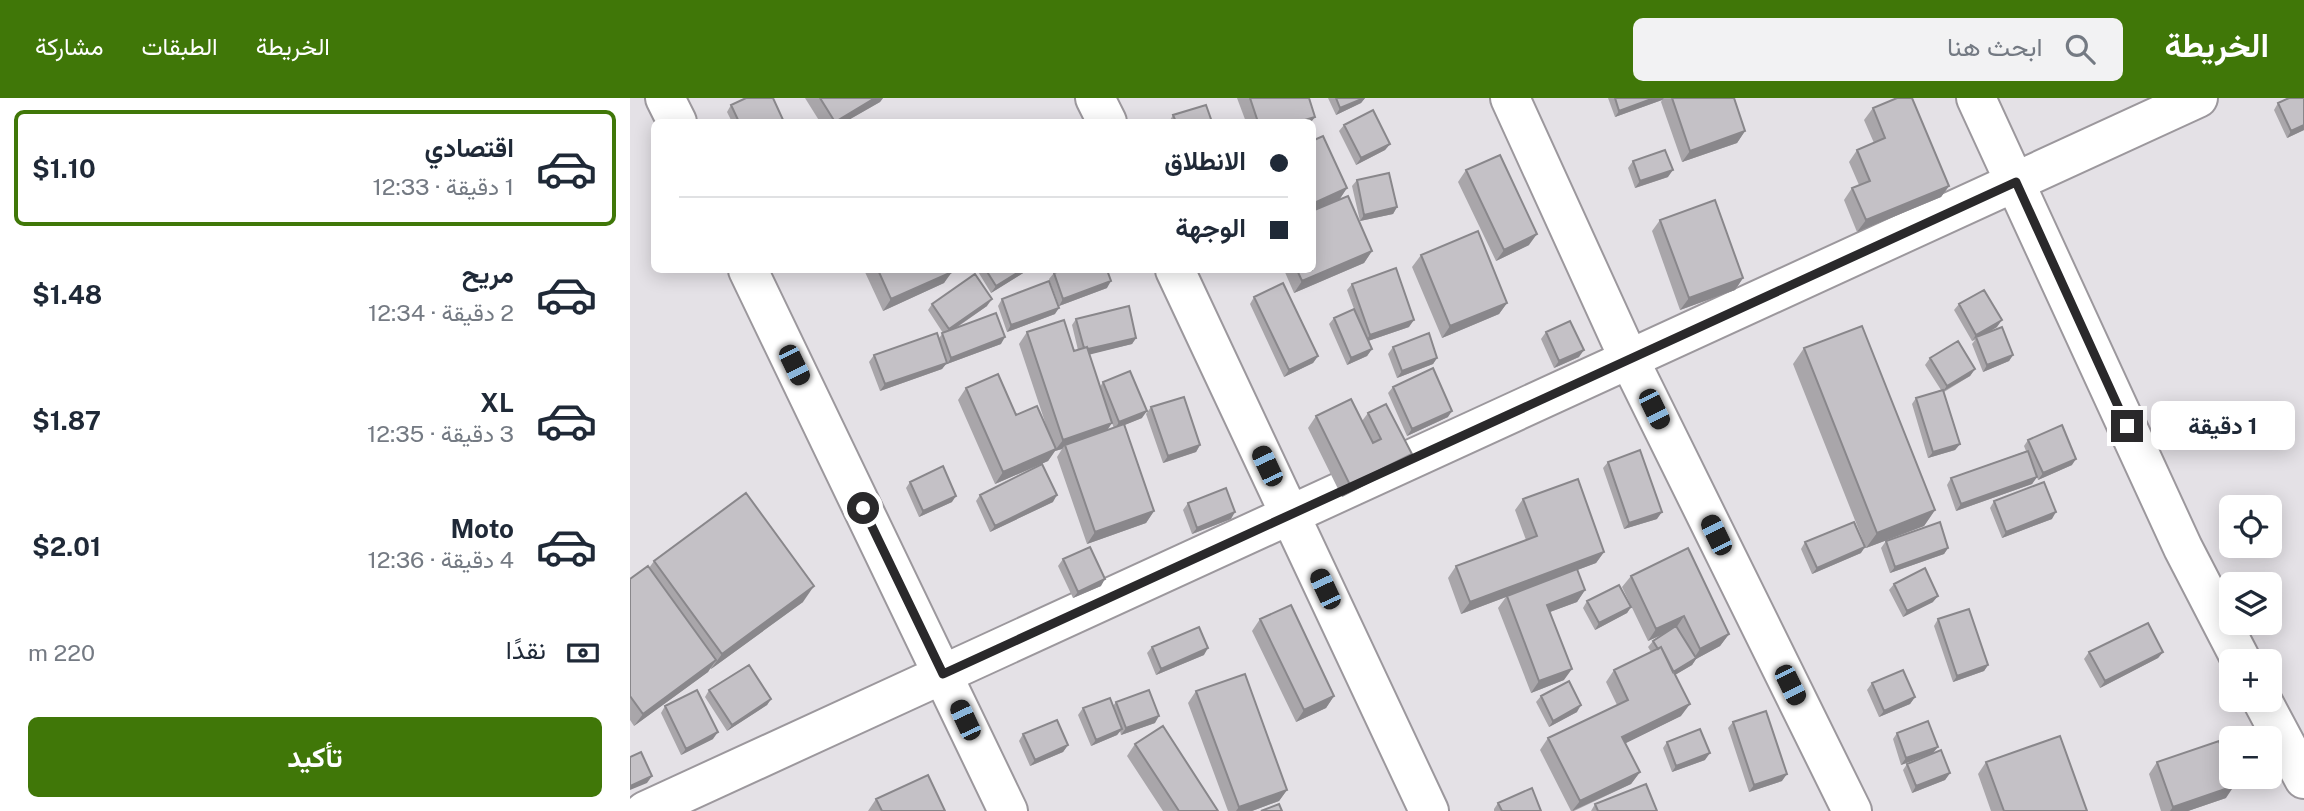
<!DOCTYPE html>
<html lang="ar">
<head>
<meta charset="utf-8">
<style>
  :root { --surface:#fff; --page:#f2f2f3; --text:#1f2937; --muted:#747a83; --line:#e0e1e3; --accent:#407708 }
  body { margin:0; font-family:"Public Sans",Vazirmatn,sans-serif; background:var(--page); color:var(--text); direction:rtl; height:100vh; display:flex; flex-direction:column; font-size:26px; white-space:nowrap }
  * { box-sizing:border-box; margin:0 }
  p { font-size:23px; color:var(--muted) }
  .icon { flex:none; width:38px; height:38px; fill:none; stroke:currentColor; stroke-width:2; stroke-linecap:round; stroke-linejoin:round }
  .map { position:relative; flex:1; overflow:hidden; direction:ltr }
  .details { display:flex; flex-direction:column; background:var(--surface); width:630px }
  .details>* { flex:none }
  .guide { position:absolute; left:21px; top:21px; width:665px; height:154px; border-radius:10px; box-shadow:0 4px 18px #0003; direction:rtl; display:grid; align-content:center; height:154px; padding:0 28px; background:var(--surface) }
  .controls { position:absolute; left:1589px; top:397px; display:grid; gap:14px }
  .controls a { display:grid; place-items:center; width:63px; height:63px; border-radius:10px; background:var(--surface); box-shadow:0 4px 18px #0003; font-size:35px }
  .end { position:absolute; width:32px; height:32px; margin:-16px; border:9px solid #2a292b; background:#fff; box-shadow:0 0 0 4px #fff }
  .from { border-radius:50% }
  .bubble { position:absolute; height:49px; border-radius:10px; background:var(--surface); box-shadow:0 4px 18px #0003; font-size:23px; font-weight:700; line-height:49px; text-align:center; direction:rtl }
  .car { position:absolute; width:21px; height:42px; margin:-21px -10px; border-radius:9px; box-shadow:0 0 5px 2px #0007; background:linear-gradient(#222 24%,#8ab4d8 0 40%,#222 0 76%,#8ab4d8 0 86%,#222 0) }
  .guide b { display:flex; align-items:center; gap:24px; height:66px; font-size:26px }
  .guide b+b { border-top:2px solid var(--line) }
  .guide i { width:18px; height:18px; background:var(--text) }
  ul { padding:12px 0 0; list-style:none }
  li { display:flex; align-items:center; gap:21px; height:116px; margin:0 14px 10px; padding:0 14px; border:4px solid transparent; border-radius:10px }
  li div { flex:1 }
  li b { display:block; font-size:26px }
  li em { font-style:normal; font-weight:700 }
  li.on { border-color:var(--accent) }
  li>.icon { width:63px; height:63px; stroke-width:1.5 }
  .pay { display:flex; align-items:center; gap:18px; height:77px; padding:0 28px; font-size:26px }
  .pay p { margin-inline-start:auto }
  .cta { display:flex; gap:14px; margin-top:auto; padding:14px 28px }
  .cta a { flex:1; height:80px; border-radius:10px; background:var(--accent); color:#fff; font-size:28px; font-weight:700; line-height:80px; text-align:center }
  header { display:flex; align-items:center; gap:42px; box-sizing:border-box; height:98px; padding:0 35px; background:var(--accent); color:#fff }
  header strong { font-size:33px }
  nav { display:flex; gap:38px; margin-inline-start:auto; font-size:24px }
  .search { width:490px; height:63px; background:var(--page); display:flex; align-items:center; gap:18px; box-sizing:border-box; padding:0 24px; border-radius:10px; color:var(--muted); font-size:26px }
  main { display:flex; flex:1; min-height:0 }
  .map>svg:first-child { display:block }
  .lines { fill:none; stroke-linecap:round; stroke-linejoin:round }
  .minor-casing { stroke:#9c989d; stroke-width:42 }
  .minor { stroke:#fff; stroke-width:38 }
  .wall { fill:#a9a6aa; fill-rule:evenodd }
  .shaded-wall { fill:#89878b }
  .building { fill:#c4c1c6; stroke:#89878b; stroke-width:2 }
  .route { stroke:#2a292b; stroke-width:9 }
</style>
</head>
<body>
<header>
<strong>الخريطة</strong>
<div class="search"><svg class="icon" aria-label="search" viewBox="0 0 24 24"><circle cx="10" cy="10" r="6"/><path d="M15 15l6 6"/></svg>ابحث هنا</div>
<nav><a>الخريطة</a><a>الطبقات</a><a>مشاركة</a></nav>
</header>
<main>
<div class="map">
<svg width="1674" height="713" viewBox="0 0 1674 713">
  <rect width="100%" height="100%" fill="#e4e1e6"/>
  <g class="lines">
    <defs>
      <path id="minor" d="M 35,0 L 47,24
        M 465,0 L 477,24
        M 880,0 L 999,261 L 1222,713
        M 1346,0 L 1553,450 L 1612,564
        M 118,172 L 378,713
        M 545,172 L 799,713
        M 1632,602 L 1674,681
        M 15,713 L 1568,0"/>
    </defs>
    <use href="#minor" class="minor-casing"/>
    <use href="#minor" class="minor"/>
  </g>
  <path class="wall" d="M 175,0 L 253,0 L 250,4 L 215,24 L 190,24 Z
    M 607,0 L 679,0 L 685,19 L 681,24 L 616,24 Z
    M 698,0 L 735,0 L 731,5 L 706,17 Z
    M 978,0 L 1104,0 L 1115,33 L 1107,45 L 1052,64 L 1031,4 L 1032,2 L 985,19 Z
    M 1648,5 L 1674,32 L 1657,40 L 1644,12 Z
    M 101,7 L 154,24 L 102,24 L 97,14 Z
    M 1243,10 L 1319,88 L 1311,99 L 1227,134 L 1214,102 L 1222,90 L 1229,87 L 1219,64 L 1227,52 L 1244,45 L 1234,22 Z
    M 543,17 L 582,24 L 539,24 Z
    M 714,27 L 760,46 L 755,52 L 726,67 L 709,33 Z
    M 682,43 L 717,90 L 709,102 L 742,153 L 734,165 L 664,195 L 654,172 L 682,172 Z
    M 1003,63 L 1038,79 L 1005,90 L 998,70 Z
    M 836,72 L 899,147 L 866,163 L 828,84 Z
    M 727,82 L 767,109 L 763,116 L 730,123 L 722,88 Z
    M 1030,122 L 1113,180 L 1105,192 L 1050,212 L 1022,133 Z
    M 791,157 L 877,205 L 869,216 L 812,240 L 782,169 Z
    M 234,172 L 321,172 L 314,185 L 253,213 Z
    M 347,172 L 398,172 L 361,195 Z
    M 424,175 L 477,190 L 429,208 L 419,181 Z
    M 722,186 L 779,229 L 738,243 L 742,251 L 737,258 L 717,267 L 699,226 L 704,220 L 724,211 L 717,192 Z
    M 624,199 L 688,258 L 683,265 L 654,279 L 620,206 Z
    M 372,201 L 425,216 L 377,234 L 368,208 Z
    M 302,206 L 357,208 L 326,230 L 371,246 L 317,266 L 316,265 L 312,271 L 250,293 L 239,264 L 244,257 L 309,240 L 313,235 L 298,212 Z
    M 1329,206 L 1367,229 L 1355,236 L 1383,257 L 1379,263 L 1353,274 L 1342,246 L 1345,242 L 1342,243 L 1324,212 Z
    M 446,221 L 506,240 L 502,246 L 459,256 L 470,289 L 473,284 L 512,320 L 494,327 L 524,413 L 516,425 L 457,446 L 427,359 L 432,351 L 425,353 L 418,363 L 365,386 L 328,302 L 336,290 L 386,317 L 417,330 L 389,246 L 397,234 L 444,253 L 448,252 L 442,227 ZM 480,320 L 484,330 L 477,332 Z
    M 916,234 L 949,259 L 924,270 L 911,241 Z
    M 763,249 L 807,260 L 803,266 L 767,280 L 758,256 Z
    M 1174,250 L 1305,412 L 1294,428 L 1236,450 L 1163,266 Z
    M 1300,260 L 1345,271 L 1340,278 L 1314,294 L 1330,346 L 1325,352 L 1298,360 L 1282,306 L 1286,300 L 1311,292 L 1295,267 Z
    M 763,289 L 818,319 L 777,338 L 758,295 Z
    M 521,309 L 570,347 L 566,354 L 533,365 L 516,316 Z
    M 738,315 L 782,356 L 773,368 L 712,399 L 678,330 L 686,318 L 732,323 Z
    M 1398,342 L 1442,367 L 1408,382 L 1407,379 L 1402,386 L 1326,413 L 1317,387 L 1321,380 L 1396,353 L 1394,348 Z
    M 978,364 L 1027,421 L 994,431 L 973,370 Z
    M 280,384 L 322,404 L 289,419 L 276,390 Z
    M 350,397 L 423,404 L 360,434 L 346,403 Z
    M 893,401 L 974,454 L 966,465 L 947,472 L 955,492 L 947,504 L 920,514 L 934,582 L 901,595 L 868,510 L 876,499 L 831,516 L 818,480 L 826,468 L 896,442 L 885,412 Z
    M 1364,403 L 1422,421 L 1372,440 L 1360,410 Z
    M 558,405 L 601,421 L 562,436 L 553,412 Z
    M 1256,443 L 1318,450 L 1314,456 L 1260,475 L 1251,450 Z
    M 1175,444 L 1231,455 L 1182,476 L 1171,451 Z
    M 433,461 L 471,488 L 443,500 L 428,468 Z
    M 24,463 L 173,504 L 81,571 L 80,570 L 78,574 L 4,628 L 0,622 L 0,481 L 19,470 Z
    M 1001,478 L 1099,536 L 1090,548 L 1066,561 L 1062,567 L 1045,577 L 1051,618 L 995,645 L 1010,674 L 1001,686 L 944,713 L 941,713 L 910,652 L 918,640 L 987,607 L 976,584 L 984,572 L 1021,554 L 1018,549 L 1023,543 L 1034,536 L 1018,543 L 992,489 Z
    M 1264,486 L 1303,504 L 1273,519 L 1259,492 Z
    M 957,503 L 1001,509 L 997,515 L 965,532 L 953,510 Z
    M 630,521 L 704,598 L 696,610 L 666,624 L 622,533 Z
    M 1308,521 L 1358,567 L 1354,573 L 1323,584 L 1304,528 Z
    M 522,549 L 574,557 L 526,577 L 517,555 Z
    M 1459,554 L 1533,554 L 1528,560 L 1470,590 L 1454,561 Z
    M 1242,585 L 1285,599 L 1280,606 L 1249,619 L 1237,592 Z
    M 79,592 L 141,601 L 137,607 L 97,633 L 75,599 Z
    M 566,593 L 657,692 L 649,703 L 622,713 L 598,713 L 558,605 Z
    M 911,598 L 947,614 L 919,629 L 906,604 Z
    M 486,604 L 525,625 L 491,637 L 490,633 L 487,637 L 461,648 L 448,617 L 453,610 L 483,608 Z
    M 35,608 L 83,641 L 51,657 L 31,615 Z
    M 1103,624 L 1152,683 L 1119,694 L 1098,630 Z
    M 1267,635 L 1303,655 L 1320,675 L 1315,682 L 1282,695 L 1273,672 L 1277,666 L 1301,656 L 1271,667 L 1263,641 Z
    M 393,636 L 438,647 L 433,654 L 400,668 L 389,643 Z
    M 1037,644 L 1075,662 L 1042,674 L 1033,650 Z
    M 505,646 L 588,713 L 533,713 L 497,658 Z
    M 1356,664 L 1457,713 L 1361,713 L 1348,676 Z
    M 1527,664 L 1596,700 L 1558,713 L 1531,713 L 1519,676 Z
    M 246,701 L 315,713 L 238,713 Z
    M 868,705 L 911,713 L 864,713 L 864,711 Z
    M 965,706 L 1027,713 L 961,713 Z"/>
  <path class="shaded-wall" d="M 245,0 L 253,0 L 250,4 L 215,24 L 204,24 Z
    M 734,0 L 735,0 L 731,5 L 706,17 L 710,10 Z
    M 1024,0 L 1034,0 L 1032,2 L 985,19 L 989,13 Z
    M 685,19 L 681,24 L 668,24 Z
    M 1674,27 L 1674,32 L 1657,40 L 1661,33 Z
    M 1115,33 L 1107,45 L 1052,64 L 1060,53 Z
    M 760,46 L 755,52 L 726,67 L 731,60 Z
    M 1043,72 L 1038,79 L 1005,90 L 1010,83 Z
    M 1319,88 L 1311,99 L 1227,134 L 1236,122 Z
    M 717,90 L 709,102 L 682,114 L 682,106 Z
    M 767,109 L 763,116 L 730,123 L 734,117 Z
    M 907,136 L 899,147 L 866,163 L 874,152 Z
    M 742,153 L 734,165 L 664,195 L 672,183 Z
    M 392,172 L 398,172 L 361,195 L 366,188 Z
    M 322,174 L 314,185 L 253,213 L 261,201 Z
    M 1113,180 L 1105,192 L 1050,212 L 1059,200 Z
    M 481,183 L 477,190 L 429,208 L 433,201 Z
    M 362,201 L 357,208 L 315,237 L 319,231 Z
    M 877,205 L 869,216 L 812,240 L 820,228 Z
    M 429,210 L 425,216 L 377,234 L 381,227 Z
    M 784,222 L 779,229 L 735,244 L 740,237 Z
    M 1372,222 L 1367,229 L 1347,241 L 1346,239 L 1342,243 L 1346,237 Z
    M 375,239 L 371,246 L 317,266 L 321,260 Z
    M 506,240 L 502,246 L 450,259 L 454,252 Z
    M 742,251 L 737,258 L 717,267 L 721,260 Z
    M 954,252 L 949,259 L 924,270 L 929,263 Z
    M 1383,257 L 1379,263 L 1353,274 L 1357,267 Z
    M 688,258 L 683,265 L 654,279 L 659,272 Z
    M 807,260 L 803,266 L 767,280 L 772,273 Z
    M 317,265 L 312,271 L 250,293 L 255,286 Z
    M 1345,271 L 1340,278 L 1312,294 L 1317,288 Z
    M 517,313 L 512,320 L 485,331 L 489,324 Z
    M 822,313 L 818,319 L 777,338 L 782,331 Z
    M 482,325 L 474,337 L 435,347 L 432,351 L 425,353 L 418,363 L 365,386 L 373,374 L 426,351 L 433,342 Z
    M 1330,346 L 1325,352 L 1298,360 L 1303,354 Z
    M 570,347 L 566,354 L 533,365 L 538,358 Z
    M 782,356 L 773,368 L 712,399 L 720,387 Z
    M 1446,361 L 1442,367 L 1408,382 L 1413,375 Z
    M 1407,379 L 1402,386 L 1326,413 L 1331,406 Z
    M 427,397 L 423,404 L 360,434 L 365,428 Z
    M 326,398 L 322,404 L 289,419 L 293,413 Z
    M 1305,412 L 1294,428 L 1236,450 L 1247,435 Z
    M 524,413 L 516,425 L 457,446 L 465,434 Z
    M 605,414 L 601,421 L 562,436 L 567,430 Z
    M 1032,414 L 1027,421 L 994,431 L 999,425 Z
    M 1426,414 L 1422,421 L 1372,440 L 1376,434 Z
    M 1235,449 L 1231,455 L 1182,476 L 1187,470 Z
    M 1318,450 L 1314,456 L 1260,475 L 1265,469 Z
    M 974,454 L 966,465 L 831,516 L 840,504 Z
    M 475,481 L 471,488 L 443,500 L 448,494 Z
    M 184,488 L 173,504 L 81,571 L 92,556 Z
    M 955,492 L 947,504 L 909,518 L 917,507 Z
    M 1308,498 L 1303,504 L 1273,519 L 1277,513 Z
    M 1001,509 L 997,515 L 965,532 L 969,525 Z
    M 1054,518 L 1046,530 L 1018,543 L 1026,531 Z
    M 1099,536 L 1090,548 L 1066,561 L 1062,567 L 1038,581 L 1043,574 L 1062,563 L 1070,551 Z
    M 578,550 L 574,557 L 526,577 L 531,571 Z
    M 1533,554 L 1528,560 L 1470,590 L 1475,583 Z
    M 86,562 L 78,574 L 4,628 L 13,616 Z
    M 1358,567 L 1354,573 L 1323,584 L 1327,578 Z
    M 942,571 L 934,582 L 901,595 L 909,583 Z
    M 704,598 L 696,610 L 666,624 L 674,612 Z
    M 1285,599 L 1280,606 L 1249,619 L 1254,613 Z
    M 141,601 L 137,607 L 97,633 L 102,627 Z
    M 1060,606 L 1051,618 L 984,651 L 992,639 Z
    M 951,607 L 947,614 L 919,629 L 923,623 Z
    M 529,618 L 525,625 L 491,637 L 496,630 Z
    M 492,631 L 487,637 L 461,648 L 466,642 Z
    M 88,634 L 83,641 L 51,657 L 56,651 Z
    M 438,647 L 433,654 L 400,668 L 405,662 Z
    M 1308,649 L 1303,655 L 1271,667 L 1276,660 Z
    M 1080,655 L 1075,662 L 1042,674 L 1046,668 Z
    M 1010,674 L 1001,686 L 942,713 L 950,703 Z
    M 1320,675 L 1315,682 L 1282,695 L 1286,688 Z
    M 1157,676 L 1152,683 L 1119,694 L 1124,687 Z
    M 22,678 L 17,685 L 0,692 L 0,688 Z
    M 1604,688 L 1596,700 L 1558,713 L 1540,713 L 1543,709 Z
    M 657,692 L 649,703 L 622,713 L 606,713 L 609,709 Z"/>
  <path class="building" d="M 116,0 L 143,0 L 154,24 L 109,24 L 101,7 Z
    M 190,0 L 245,0 L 205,24 Z
    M 620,0 L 679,0 L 685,19 L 668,24 L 628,24 Z
    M 706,0 L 734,0 L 710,10 Z
    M 985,0 L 1024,0 L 989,13 Z
    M 1042,0 L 1104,0 L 1115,33 L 1060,53 Z
    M 1267,0 L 1282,0 L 1319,88 L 1236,122 L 1222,90 L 1240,83 L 1227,52 L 1255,40 L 1243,10 Z
    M 1659,0 L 1674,0 L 1674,27 L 1661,33 L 1648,5 Z
    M 576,7 L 582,24 L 546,24 L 543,17 Z
    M 743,12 L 760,46 L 731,60 L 714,27 Z
    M 693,38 L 717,90 L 682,106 L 682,43 Z
    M 1035,52 L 1043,72 L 1010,83 L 1003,63 Z
    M 870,57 L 907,136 L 874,152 L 836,72 Z
    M 759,75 L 767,109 L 734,117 L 727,82 Z
    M 718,98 L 742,153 L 672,183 L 667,172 L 682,172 L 682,113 Z
    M 1085,102 L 1113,180 L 1059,200 L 1030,122 Z
    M 848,133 L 877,205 L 820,228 L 791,157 Z
    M 766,170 L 784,222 L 740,237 L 722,186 Z
    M 248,172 L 321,172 L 322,174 L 261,201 Z
    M 356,172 L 392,172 L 366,188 Z
    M 432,172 L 477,172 L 481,183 L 433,201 L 424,175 Z
    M 345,176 L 362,201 L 319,231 L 302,206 Z
    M 419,183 L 429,210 L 381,227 L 372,201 Z
    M 653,185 L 688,258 L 659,272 L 624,199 Z
    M 1354,192 L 1372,222 L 1346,237 L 1329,206 Z
    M 499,208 L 506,240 L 458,251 L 457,249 L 454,250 L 446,221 Z
    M 724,211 L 742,251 L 721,260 L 704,220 Z
    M 366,215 L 375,239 L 321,260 L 312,235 Z
    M 434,222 L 444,253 L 457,249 L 482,325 L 433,342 L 397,234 Z
    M 940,223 L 954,252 L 929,263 L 916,234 Z
    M 1232,228 L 1305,412 L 1247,435 L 1174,250 Z
    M 1372,229 L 1383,257 L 1357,267 L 1346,239 Z
    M 307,235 L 317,265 L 255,286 L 244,257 Z
    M 799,235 L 807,260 L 772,273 L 763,249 Z
    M 1328,243 L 1345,271 L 1317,288 L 1300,260 Z
    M 803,270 L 822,313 L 782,331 L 763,289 Z
    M 500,273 L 517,313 L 489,324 L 473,284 Z
    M 368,276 L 386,317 L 407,308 L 426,351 L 373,374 L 336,290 Z
    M 1313,292 L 1330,346 L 1303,354 L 1286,300 Z
    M 554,299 L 570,347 L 538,358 L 521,309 Z
    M 721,301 L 743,345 L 751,341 L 738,315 L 756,306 L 782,356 L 720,387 L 686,318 Z
    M 494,326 L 524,413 L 465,434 L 435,347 Z
    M 1432,327 L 1446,361 L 1413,375 L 1398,342 Z
    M 1010,352 L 1032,414 L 999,425 L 978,364 Z
    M 1398,353 L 1407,379 L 1331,406 L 1321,380 Z
    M 412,366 L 427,397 L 365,428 L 350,397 Z
    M 313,368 L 326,398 L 293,413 L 280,384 Z
    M 948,381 L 974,454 L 840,504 L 826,468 L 907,438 L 893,401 Z
    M 1414,384 L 1426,414 L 1376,434 L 1364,403 Z
    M 596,390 L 605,414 L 567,430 L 558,405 Z
    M 116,395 L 184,488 L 92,556 L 24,463 Z
    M 1224,424 L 1235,449 L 1187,470 L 1175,444 Z
    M 1310,424 L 1318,450 L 1265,469 L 1256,443 Z
    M 460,449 L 475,481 L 448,494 L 433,461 Z
    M 1058,450 L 1099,536 L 1070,551 L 1054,518 L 1026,531 L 1001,478 Z
    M 18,468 L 86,562 L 13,616 L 0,598 L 0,481 Z
    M 1295,470 L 1308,498 L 1277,513 L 1264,486 Z
    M 947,471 L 955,492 L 917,507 L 942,571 L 909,583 L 877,498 Z
    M 989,487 L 1001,509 L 969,525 L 957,503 Z
    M 661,507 L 704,598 L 674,612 L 630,521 Z
    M 1339,511 L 1358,567 L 1327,578 L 1308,521 Z
    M 1518,525 L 1533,554 L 1475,583 L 1459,554 Z
    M 1046,528 L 1066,560 L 1043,574 L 1031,549 L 1028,551 L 1023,543 Z
    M 569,529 L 578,550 L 531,571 L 522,549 Z
    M 1031,549 L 1060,606 L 992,639 L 1010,674 L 950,703 L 918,640 L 998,602 L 984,572 Z
    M 119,567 L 141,601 L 102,627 L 79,592 Z
    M 1273,572 L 1285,599 L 1254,613 L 1242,585 Z
    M 615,576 L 657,692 L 609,709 L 566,593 Z
    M 939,583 L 951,607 L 923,623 L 911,598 Z
    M 67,592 L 88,634 L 56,651 L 35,608 Z
    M 519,592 L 529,618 L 496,630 L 486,604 Z
    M 480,600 L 492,631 L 466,642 L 453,610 Z
    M 1136,613 L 1157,676 L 1124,687 L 1103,624 Z
    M 427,622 L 438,647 L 405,662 L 393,636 Z
    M 1298,623 L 1308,649 L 1276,660 L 1267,635 Z
    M 533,628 L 588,713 L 549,713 L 505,646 Z
    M 1070,631 L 1080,655 L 1046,668 L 1037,644 Z
    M 1430,638 L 1457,713 L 1374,713 L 1356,664 Z
    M 1589,643 L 1604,688 L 1543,709 L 1527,664 Z
    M 1311,652 L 1320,675 L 1286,688 L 1277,666 Z
    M 11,654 L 22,678 L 0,688 L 0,659 Z
    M 298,677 L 315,713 L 252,713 L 246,701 Z
    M 1016,686 L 1027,713 L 968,713 L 965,706 Z
    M 902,690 L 911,713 L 872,713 L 868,705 Z
    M 649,706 L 652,713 L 631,713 Z"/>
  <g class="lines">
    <path class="route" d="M 233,410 L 313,576 L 1386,84 L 1497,328"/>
  </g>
</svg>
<div class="controls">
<a><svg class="icon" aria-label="locate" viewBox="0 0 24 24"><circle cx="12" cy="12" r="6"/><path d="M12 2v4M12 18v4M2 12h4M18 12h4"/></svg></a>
<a><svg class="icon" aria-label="layers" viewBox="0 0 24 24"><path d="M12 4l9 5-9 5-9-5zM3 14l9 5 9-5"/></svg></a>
<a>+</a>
<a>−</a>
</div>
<i class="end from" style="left:233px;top:410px"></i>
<i class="end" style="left:1497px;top:328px"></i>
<div class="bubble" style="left:1521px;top:303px;width:144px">1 دقيقة</div>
<i class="car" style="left:164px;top:267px;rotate:154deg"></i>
<i class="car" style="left:1024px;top:311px;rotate:154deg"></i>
<i class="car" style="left:637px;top:368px;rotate:335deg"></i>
<i class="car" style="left:1086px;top:437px;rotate:334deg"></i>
<i class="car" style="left:695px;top:491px;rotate:335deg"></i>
<i class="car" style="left:1160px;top:587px;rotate:154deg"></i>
<i class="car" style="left:335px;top:622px;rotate:335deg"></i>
<div class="guide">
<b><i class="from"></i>الانطلاق</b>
<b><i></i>الوجهة</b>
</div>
</div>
<section class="details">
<ul>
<li class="on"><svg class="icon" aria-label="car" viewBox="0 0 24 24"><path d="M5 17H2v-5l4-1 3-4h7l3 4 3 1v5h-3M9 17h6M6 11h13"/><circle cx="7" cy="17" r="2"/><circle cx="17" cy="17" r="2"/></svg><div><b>اقتصادي</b><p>1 دقيقة · 12:33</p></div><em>$1.10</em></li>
<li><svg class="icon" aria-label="car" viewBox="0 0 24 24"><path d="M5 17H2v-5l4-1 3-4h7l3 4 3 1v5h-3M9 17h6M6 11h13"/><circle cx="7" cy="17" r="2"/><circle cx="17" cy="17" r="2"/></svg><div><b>مريح</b><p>2 دقيقة · 12:34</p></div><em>$1.48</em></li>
<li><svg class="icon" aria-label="car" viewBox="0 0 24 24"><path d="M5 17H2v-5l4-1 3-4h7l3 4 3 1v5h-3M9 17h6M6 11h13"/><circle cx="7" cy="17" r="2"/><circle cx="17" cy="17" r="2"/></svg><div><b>XL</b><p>3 دقيقة · 12:35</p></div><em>$1.87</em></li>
<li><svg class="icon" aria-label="car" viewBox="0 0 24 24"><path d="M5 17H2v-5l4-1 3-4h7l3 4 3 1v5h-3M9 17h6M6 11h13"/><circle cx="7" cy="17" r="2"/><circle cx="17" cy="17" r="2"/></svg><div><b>Moto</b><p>4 دقيقة · 12:36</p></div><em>$2.01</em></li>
</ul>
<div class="pay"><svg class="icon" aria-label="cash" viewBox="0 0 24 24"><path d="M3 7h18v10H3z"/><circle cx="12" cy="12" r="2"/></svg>نقدًا<p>220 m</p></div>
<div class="cta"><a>تأكيد</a></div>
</section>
</main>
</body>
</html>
